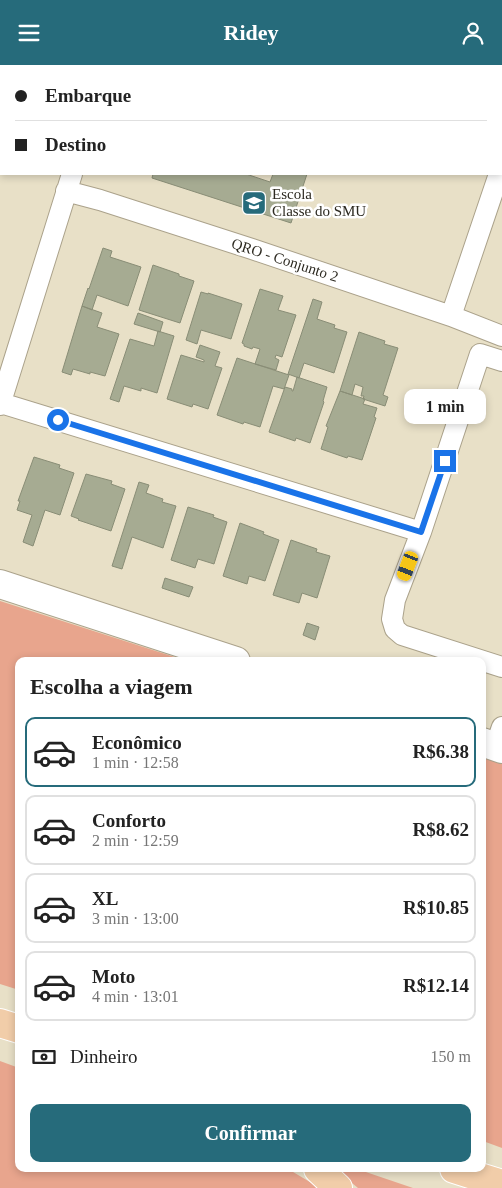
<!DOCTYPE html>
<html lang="pt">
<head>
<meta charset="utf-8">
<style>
  :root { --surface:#fff; --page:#f6f6f6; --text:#222; --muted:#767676; --line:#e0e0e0; --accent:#266b7b }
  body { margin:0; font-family:Georgia,serif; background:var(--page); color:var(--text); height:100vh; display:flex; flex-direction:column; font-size:19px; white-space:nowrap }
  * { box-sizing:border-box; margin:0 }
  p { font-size:16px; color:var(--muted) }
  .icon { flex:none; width:28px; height:28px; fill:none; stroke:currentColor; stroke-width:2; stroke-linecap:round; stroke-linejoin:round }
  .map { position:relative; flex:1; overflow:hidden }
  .panel { position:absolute; left:15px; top:592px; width:471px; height:515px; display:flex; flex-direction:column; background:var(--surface); border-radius:10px; box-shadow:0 2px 8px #0003 }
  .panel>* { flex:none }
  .banner { position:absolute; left:0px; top:0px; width:502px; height:110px; box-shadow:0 2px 8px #0003; display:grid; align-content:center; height:110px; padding:0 15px; background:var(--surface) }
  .end { position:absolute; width:22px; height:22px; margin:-11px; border:6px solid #1a73e8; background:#fff; box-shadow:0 0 0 2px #fff }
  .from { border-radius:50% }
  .bubble { position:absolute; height:35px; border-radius:10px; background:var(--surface); box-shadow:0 2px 8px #0003; font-size:16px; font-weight:700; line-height:35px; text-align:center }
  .car { position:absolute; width:15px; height:30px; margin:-15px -8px; border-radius:6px; box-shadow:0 0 4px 1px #0007; background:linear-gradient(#f5c518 24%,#345 0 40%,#f5c518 0 76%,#345 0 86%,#f5c518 0) }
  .banner b { display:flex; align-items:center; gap:18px; height:48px; font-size:19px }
  .banner b+b { border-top:1px solid var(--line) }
  .banner i { width:12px; height:12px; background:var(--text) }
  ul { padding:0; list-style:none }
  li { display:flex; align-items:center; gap:15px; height:70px; margin:0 10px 8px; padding:0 5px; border:2px solid var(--line); border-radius:10px }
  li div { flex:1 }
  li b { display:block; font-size:19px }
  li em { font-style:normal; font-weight:700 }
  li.current { border-color:var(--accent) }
  li>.icon { width:45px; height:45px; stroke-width:1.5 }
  h2 { padding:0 15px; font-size:22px; line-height:60px }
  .pay { display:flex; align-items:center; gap:12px; height:55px; padding:0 15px; font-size:19px }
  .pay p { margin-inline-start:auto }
  .cta { display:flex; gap:10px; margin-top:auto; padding:10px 15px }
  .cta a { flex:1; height:58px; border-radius:10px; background:var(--accent); color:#fff; font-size:20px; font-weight:700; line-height:58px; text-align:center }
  header { display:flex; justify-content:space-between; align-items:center; height:65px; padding:0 15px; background:var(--accent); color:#fff; font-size:22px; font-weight:700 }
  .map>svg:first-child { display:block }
  .green { fill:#e8a58d }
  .building { fill:#a6ab92; stroke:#898d76 }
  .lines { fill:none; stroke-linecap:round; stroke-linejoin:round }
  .street-casing { stroke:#aba28b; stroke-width:22 }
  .secondary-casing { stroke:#aba28b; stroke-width:30 }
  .highway-casing { stroke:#fff; stroke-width:30 }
  .street { stroke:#fff; stroke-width:20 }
  .secondary { stroke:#fff; stroke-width:28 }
  .highway { stroke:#f1cda9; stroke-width:28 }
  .route { stroke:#1a73e8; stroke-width:6 }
  .labels { text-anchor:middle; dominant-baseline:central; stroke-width:5; stroke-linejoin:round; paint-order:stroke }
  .poi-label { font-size:15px; fill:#2d2a21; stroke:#fff; text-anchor:start }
  .street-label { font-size:15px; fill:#2d2a21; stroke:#fff }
</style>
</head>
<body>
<header><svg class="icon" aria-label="menu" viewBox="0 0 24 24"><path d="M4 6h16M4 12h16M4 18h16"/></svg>Ridey<svg class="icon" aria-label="person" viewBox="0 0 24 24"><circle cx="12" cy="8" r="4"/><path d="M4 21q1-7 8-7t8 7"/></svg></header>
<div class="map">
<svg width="502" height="1123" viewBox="0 0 502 1123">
  <rect width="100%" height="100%" fill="#e8e0c7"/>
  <path class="green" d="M 0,536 L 187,596 L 19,596 L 19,925 L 0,919 Z
    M 482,692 L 502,698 L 502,1083 L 483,1076 Z
    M 0,996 L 19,1003 L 19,1104 L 288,1104 L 320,1123 L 0,1123 Z
    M 335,1104 L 357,1104 L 413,1123 L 358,1123 Z"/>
  <path class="building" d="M 188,0 L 280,0 L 284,1 L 188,1 Z
    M 153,109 L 246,109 L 270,117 L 273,109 L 307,109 L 291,158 L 152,113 Z
    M 103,183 L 112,186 L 110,192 L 141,202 L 128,241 L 97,230 L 92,245 L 82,241 L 88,223 L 89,224 Z
    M 153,200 L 179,209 L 179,211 L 194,216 L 180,258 L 139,245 Z
    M 260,224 L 283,231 L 278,245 L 296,250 L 282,292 L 276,290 L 275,293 L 279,295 L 276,305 L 255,299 L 260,284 L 253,282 L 252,284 L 244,281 L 244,279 L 242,278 Z
    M 201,227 L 208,229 L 208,228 L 242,239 L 231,274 L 201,265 L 197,279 L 186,275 Z
    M 313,234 L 322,237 L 317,254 L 335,260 L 334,263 L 347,267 L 334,308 L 304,298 L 299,313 L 288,309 Z
    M 82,241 L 102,248 L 97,262 L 119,269 L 105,311 L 90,307 L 90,309 L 73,304 L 71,310 L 62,307 Z
    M 138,248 L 163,257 L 160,267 L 134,259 Z
    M 158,266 L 174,271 L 157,328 L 141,323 L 141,326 L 124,321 L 119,337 L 110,334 L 130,274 L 154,281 Z
    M 359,267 L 385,276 L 384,279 L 398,283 L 383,330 L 388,332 L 385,341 L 363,334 L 364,331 L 361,331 L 363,322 L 355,319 L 352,330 L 340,326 Z
    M 200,280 L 220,287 L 215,301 L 222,303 L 208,344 L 193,339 L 192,342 L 167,334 L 181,290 L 204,297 L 204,295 L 196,292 Z
    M 237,293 L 289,310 L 284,324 L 273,321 L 260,362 L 244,357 L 243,359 L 217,350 Z
    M 297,312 L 327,322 L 323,336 L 324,337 L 310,378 L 296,373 L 295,376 L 269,367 L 285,322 L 292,324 L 292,326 L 293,326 Z
    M 340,326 L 365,334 L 363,339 L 377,343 L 374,352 L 376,353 L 362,395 L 348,391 L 347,393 L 321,384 L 328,362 L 326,361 Z
    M 34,392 L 60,400 L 59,403 L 74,408 L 60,450 L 45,445 L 33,481 L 23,477 L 32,450 L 17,445 L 20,436 L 18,436 Z
    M 86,409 L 112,416 L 111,419 L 125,424 L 111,466 L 78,455 L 79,454 L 71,451 Z
    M 139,417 L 149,420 L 146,428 L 163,434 L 162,437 L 176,441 L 163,483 L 132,472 L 122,504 L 112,501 Z
    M 188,442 L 214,450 L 213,452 L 227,457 L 214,499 L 198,494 L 195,503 L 171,495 Z
    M 240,458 L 264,467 L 263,469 L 279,475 L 265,516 L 249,511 L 247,519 L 223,511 Z
    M 291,475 L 317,484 L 316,487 L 330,491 L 317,533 L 302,528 L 299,538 L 273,530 Z
    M 165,513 L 193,522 L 189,532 L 162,523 Z
    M 307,558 L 319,562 L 315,575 L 303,570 Z"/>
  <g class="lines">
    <defs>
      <path id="street" d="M 386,0 L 389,1
        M 107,1 L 107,0
        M 501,39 L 502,39
        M 66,126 L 100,135 L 252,184 L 451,251 L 502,271
        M 451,251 L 499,109
        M 502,296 L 480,289 L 421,467 L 395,535 L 392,554 L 395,564 L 402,570 L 502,602
        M 1,338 L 421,467
        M 0,340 L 72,109
        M 495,682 L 502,662"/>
      <path id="secondary" d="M 0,519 L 236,596
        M 482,677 L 502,684"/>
      <path id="highway" d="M 0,958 L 19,964
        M 318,1104 L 338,1123
        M 454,1104 L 502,1119"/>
    </defs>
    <use href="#street" class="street-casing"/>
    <use href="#secondary" class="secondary-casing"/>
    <use href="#highway" class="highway-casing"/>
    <use href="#street" class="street"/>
    <use href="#secondary" class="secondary"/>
    <use href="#highway" class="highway"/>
  </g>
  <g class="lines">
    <path class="route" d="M 58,355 L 421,467 L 445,396"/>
  </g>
  <defs>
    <symbol id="school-square" viewBox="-11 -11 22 22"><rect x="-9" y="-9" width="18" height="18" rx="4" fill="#266b7b" stroke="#fff"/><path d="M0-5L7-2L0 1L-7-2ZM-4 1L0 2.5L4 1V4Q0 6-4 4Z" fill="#fff"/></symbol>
  </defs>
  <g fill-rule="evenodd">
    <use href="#school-square" x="240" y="124" width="28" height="28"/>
  </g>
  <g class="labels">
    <g class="poi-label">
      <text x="272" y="129">Escola<tspan x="272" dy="17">Classe do SMU</tspan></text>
    </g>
    <g class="street-label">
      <text transform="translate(285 195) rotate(18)">QRO - Conjunto 2</text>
    </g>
  </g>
</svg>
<i class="end from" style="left:58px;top:355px"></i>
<i class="end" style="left:445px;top:396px"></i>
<div class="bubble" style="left:404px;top:324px;width:82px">1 min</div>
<i class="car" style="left:408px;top:501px;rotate:201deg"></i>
<div class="banner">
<b><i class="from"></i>Embarque</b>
<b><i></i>Destino</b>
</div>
<section class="panel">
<h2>Escolha a viagem</h2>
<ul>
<li class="current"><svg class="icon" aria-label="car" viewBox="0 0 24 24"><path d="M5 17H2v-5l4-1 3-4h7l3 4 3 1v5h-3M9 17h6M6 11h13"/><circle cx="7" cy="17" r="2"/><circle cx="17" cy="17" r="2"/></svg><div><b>Econômico</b><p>1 min · 12:58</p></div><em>R$6.38</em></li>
<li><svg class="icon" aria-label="car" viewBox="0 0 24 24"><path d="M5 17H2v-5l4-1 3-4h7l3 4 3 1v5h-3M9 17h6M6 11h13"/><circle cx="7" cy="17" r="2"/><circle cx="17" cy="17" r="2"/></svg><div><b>Conforto</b><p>2 min · 12:59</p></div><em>R$8.62</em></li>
<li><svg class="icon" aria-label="car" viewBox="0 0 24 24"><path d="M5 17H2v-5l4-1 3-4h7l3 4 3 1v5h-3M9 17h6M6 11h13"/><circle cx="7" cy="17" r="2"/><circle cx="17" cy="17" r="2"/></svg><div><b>XL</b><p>3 min · 13:00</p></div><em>R$10.85</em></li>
<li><svg class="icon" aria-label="car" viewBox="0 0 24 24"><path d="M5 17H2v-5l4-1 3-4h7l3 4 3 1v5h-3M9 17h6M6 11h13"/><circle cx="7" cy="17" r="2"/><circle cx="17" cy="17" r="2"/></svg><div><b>Moto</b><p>4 min · 13:01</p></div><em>R$12.14</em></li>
</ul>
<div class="pay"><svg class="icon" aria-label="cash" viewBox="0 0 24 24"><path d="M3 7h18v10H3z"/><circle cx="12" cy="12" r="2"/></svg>Dinheiro<p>150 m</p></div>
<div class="cta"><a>Confirmar</a></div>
</section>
</div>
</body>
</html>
